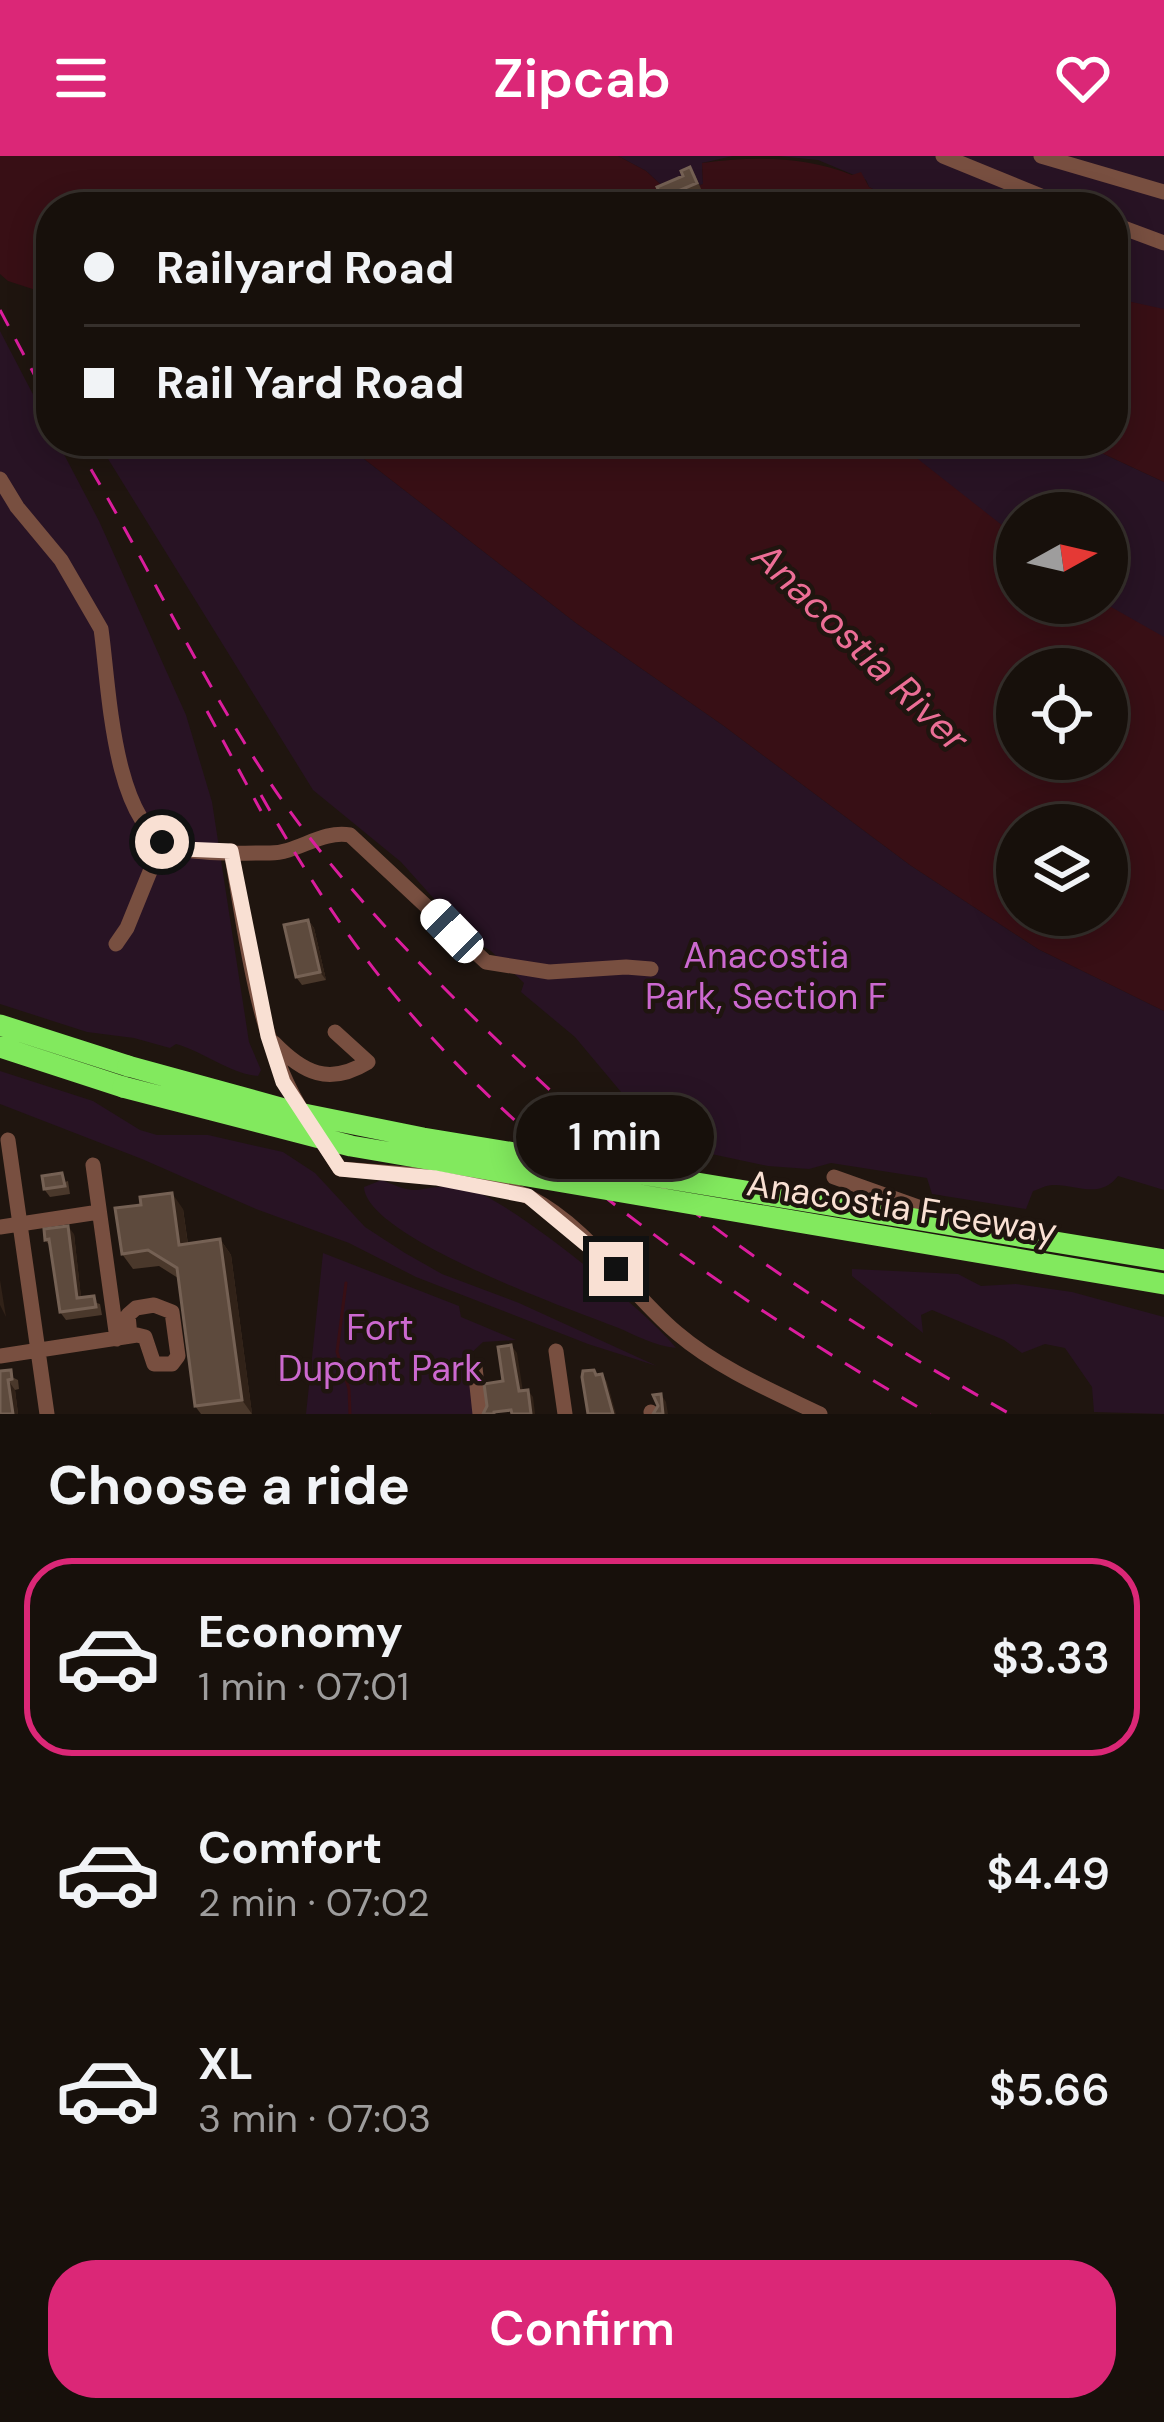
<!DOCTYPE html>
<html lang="en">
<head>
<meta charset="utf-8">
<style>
  :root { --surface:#17100b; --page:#201914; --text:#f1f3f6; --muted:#9e9d9d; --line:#36302c; --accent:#db2777 }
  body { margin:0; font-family:"DM Sans",sans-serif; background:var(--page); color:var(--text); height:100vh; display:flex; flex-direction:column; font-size:45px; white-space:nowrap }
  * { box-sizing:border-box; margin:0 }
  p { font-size:39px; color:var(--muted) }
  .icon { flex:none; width:66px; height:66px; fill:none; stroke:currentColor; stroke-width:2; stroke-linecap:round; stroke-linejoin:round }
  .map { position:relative; height:1258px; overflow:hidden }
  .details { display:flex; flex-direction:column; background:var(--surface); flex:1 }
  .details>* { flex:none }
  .hud { position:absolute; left:36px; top:36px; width:1092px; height:264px; border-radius:48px; box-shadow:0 6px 30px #0003,0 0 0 3px var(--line); display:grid; align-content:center; height:264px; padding:0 48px; background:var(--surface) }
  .needle { width:78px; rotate:82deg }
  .fabs { position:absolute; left:996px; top:336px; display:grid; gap:24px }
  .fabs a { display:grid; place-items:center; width:132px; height:132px; border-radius:50%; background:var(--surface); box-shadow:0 6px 30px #0003,0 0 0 3px var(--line); font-size:60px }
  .end { position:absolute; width:54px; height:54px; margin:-27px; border:15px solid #f9e0d3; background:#111; box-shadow:0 0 0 6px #111 }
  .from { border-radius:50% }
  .bubble { position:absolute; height:84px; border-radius:42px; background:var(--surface); box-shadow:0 6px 30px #0003,0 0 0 3px var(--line); font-size:39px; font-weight:600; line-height:84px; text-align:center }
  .car { position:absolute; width:36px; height:72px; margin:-36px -18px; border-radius:15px; box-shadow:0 0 9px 3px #0007; background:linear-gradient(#fff 24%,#345 0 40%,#fff 0 76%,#345 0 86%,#fff 0) }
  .hud b { display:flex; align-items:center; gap:42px; height:114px; font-size:45px }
  .hud b+b { border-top:3px solid var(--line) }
  .hud i { width:30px; height:30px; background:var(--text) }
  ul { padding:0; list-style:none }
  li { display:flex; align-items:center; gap:36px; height:198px; margin:0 24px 18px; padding:0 24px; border:6px solid transparent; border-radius:48px }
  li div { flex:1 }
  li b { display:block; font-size:45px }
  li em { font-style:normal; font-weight:600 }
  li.current { border-color:var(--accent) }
  li>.icon { width:108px; height:108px; stroke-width:1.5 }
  h2 { padding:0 48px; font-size:54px; line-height:144px }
  .cta { display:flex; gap:24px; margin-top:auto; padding:24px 48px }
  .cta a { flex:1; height:138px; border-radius:48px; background:var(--accent); color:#fff; font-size:48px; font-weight:600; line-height:138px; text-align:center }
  header { display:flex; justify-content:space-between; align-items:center; height:156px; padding:0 48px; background:var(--accent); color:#fff; font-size:54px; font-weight:600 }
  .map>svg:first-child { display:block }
  .green { fill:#281324; fill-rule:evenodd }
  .water { fill:#380f15; fill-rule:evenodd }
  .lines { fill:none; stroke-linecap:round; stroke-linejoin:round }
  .stream { stroke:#380f15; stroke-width:3 }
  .minor { stroke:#784f40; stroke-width:15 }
  .highway { stroke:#82e95e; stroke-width:21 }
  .rail { stroke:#db1d9e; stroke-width:3; stroke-dasharray:18 15; stroke-linecap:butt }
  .highway-bridge { stroke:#82e95e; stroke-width:21 }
  .wall { fill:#4a382b }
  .shaded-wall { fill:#312218 }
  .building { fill:#5d4a3d; stroke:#756154; stroke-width:3 }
  .route { stroke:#f9e0d3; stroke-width:15 }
  .labels { text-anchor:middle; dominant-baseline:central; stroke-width:9; stroke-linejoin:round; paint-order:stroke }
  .park-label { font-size:36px; fill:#cc69cf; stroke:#1f150f }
  .street-label { font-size:36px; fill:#f9e0d3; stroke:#1f150f }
  .water-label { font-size:39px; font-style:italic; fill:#ec6e96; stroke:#1f150f }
</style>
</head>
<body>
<header><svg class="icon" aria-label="menu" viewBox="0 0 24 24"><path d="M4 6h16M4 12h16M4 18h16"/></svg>Zipcab<svg class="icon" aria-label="heart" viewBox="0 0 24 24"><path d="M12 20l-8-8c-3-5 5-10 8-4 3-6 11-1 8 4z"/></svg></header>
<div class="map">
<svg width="1164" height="1258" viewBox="0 0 1164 1258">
  <rect width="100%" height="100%" fill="#1f150f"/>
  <path class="green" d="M 618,0 L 733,0 L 702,7 L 703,28 L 673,40 L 646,15 Z
    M 778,0 L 1164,0 L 1164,154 L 1113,142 L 1113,51 L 906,51 L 869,31 L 866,24 L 818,4 Z
    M 0,175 L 51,273 L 51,285 L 57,285 L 99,365 L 186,559 L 212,646 L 249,886 L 261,914 L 258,920 C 231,918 204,896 176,888 L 170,892 L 134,882 L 87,876 L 0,848 Z
    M 97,285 L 341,285 L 576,467 L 724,570 L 910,709 L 1038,793 L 1164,855 L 1164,1034 L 1118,1020 C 1100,1044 1076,1028 1053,1029 C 1046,1029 1040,1033 1033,1035 L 1026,1053 L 932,1038 L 927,1022 L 831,1007 L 809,1013 L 768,1010 L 674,990 L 642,961 L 575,881 L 521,836 L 524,827 L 491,795 L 469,782 L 401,706 L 313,634 Z
    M 854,285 L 1076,285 L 1164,326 L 1164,601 L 1107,513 L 1036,513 ZM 1017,357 L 1107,357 L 1107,447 L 1017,447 Z
    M 0,915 L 93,945 L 140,974 L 157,979 L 208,979 L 283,996 L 315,1017 L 365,1071 L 405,1097 L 442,1118 L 519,1147 L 657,1210 L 588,1188 L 416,1121 L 349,1087 L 256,1053 L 142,1003 L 0,948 Z
    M 382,1024 C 392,1028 406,1035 417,1034 C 436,1031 452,1028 472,1034 C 514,1048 649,1157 676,1192 C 654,1190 636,1179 616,1171 C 569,1153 366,1081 364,1031 Z
    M 323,1097 L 459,1150 L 461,1161 L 516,1184 L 483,1186 L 466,1202 L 474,1258 L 306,1258 Z
    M 852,1113 L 958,1118 L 981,1130 L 1016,1128 L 1072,1136 L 1164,1161 L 1164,1258 L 1094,1256 L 1092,1231 L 1065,1192 L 1045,1188 L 1022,1197 L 1004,1184 L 932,1154 L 921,1159 L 923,1177 L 852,1120 Z"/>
  <path class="water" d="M 0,0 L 618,0 L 646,15 L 673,40 L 703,28 L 702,7 C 751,0 806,0 852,19 L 861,16 L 869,31 L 906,51 L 51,51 L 51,139 L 8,125 L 0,118 Z
    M 1113,142 L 1164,153 L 1164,326 L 1076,285 L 1113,285 Z
    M 341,285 L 895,285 L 1017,381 L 1017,447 L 1104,447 L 1164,481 L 1164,855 L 1038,793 L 910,709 L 724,570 L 576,467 ZM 1017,513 L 1107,513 L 1107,603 L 1017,603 ZM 1017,669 L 1107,669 L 1107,759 L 1017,759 Z"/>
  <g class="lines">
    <path class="stream" d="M 346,1127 L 337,1196 L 349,1233 L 350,1258"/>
    <path class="minor" d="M 943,0 L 1068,51
      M 1041,0 L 1164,36
      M 1113,68 L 1164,87
      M 0,323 L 17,351 L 61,404 L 101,473 C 109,528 112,662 168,689 C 189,699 245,697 270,697 C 298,697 321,674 350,679 L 486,806 L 549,816 L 626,811 L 651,813
      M 231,695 C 247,784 256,883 305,960
      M 116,788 L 127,772 L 162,686
      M 274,887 C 303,917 329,930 368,906 L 335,876
      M 319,980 L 340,1013 C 387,1017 489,1021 529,1041 C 590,1072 627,1135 677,1177 C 718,1212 772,1235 820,1258
      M 8,984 L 47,1258
      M 93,1009 L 117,1183
      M 834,1021 L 938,1058
      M 0,1071 L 99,1056
      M 556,1195 L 565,1258
      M 0,1200 L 137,1179 L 145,1181 L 154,1208 L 172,1208 L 178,1200 L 172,1156 L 154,1149 L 136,1152 L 128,1159 L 130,1180
      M 475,1211 L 480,1258
      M 651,1256 L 652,1258"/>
    <path class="highway" d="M 0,869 L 128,910
      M 0,891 L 123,931"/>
    <path class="rail" d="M 0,154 L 51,250
      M 74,285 C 147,404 204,533 284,647 C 335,719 396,784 458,846 C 538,925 620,1001 710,1068 C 805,1140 907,1199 1010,1258
      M 207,555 L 261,655
      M 261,639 C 302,711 345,780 398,843 C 538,1011 742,1149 930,1258"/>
    <path class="highway-bridge" d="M 128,910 L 299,957 L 423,982 L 1164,1104
      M 123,931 L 351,990 L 1164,1128"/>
  </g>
  <path class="wall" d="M 695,19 L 702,35 L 668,50 L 662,42 Z
    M 308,764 L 314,772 L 326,824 L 302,829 L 296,821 Z
    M 68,1025 L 70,1038 L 50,1041 L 44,1033 Z
    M 183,1053 L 188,1088 L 220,1083 L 231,1099 L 252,1258 L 201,1258 L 195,1250 L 178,1122 L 159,1110 L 133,1113 L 122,1098 Z
    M 74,1078 L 81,1142 L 100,1148 L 102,1159 L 66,1164 L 60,1156 L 51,1091 L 45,1084 Z
    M 0,1215 L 18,1224 L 19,1233 L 15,1234 L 18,1258 L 0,1258 Z"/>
  <path class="shaded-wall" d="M 308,764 L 314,772 L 326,824 L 320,816 Z
    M 172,1037 L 183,1053 L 190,1104 L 179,1089 Z
    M 68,1070 L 74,1078 L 82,1150 L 77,1142 Z
    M 220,1083 L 231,1099 L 252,1258 L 242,1244 Z
    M 0,1124 L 6,1161 L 0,1149 Z
    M 511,1189 L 517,1197 L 524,1242 L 519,1235 Z
    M 602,1218 L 607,1226 L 616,1258 L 613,1258 Z
    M 8,1224 L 15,1234 L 18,1258 L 13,1258 Z
    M 528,1234 L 533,1241 L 535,1258 L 531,1258 Z
    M 661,1238 L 666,1246 L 668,1258 L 663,1258 Z"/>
  <path class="building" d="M 690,11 L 697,27 L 662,42 L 657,31 L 683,20 L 681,15 Z
    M 308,764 L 320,816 L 296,821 L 284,769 Z
    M 62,1017 L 65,1030 L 44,1033 L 42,1020 Z
    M 172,1037 L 179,1089 L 220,1083 L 242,1244 L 195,1250 L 177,1112 L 148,1094 L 122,1098 L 115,1052 L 141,1049 L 140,1041 Z
    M 68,1070 L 77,1142 L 94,1140 L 96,1151 L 60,1156 L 49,1083 L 45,1084 L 44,1073 Z
    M 511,1189 L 519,1235 L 528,1234 L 531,1258 L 512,1258 L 511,1254 L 494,1256 L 494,1258 L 483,1258 L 487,1250 L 484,1228 L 503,1225 L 498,1191 Z
    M 11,1214 L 12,1223 L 8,1224 L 13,1258 L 0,1258 L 0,1215 Z
    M 594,1214 L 596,1219 L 602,1218 L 613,1258 L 588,1258 L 582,1221 L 583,1215 Z
    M 661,1238 L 663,1258 L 653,1258 L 658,1250 L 653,1239 Z"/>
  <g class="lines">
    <path class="route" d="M 162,686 L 183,693 L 231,695 L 268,880 L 283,926 L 340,1013 L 436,1022 L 528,1040 L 616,1113"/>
  </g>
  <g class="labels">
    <g class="park-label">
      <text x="766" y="799">Anacostia<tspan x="766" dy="41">Park, Section F</tspan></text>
      <text x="380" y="1171">Fort<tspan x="380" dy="41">Dupont Park</tspan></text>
    </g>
    <g class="street-label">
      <text transform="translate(902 1051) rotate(9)">Anacostia Freeway</text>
    </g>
    <g class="water-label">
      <text transform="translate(861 491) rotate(44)">Anacostia River</text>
    </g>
  </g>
</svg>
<div class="fabs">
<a><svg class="needle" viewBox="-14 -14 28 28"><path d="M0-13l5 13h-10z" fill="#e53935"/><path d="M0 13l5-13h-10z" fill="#9e9d9d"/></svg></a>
<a><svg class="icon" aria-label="locate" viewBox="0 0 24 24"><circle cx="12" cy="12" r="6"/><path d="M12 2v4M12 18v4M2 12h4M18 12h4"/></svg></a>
<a><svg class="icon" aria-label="layers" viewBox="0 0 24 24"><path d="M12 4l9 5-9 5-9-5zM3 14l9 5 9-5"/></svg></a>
</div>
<i class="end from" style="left:162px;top:686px"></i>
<i class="end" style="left:616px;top:1113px"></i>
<div class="bubble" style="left:516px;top:939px;width:198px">1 min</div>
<i class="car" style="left:452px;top:775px;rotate:316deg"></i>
<div class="hud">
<b><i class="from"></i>Railyard Road</b>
<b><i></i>Rail Yard Road</b>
</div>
</div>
<section class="details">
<h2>Choose a ride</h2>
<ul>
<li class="current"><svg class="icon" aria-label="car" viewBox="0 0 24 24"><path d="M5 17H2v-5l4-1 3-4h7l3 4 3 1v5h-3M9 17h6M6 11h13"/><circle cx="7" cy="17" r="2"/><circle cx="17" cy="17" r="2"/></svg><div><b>Economy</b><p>1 min · 07:01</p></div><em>$3.33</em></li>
<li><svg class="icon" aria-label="car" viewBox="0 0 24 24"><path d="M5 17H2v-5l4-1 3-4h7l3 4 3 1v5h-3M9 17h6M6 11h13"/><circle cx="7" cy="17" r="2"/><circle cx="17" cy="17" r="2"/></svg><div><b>Comfort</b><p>2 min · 07:02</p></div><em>$4.49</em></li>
<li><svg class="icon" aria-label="car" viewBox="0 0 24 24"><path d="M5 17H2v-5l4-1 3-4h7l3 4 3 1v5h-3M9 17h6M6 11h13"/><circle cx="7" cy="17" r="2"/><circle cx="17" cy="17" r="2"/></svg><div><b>XL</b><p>3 min · 07:03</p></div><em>$5.66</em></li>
</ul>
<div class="cta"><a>Confirm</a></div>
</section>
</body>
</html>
